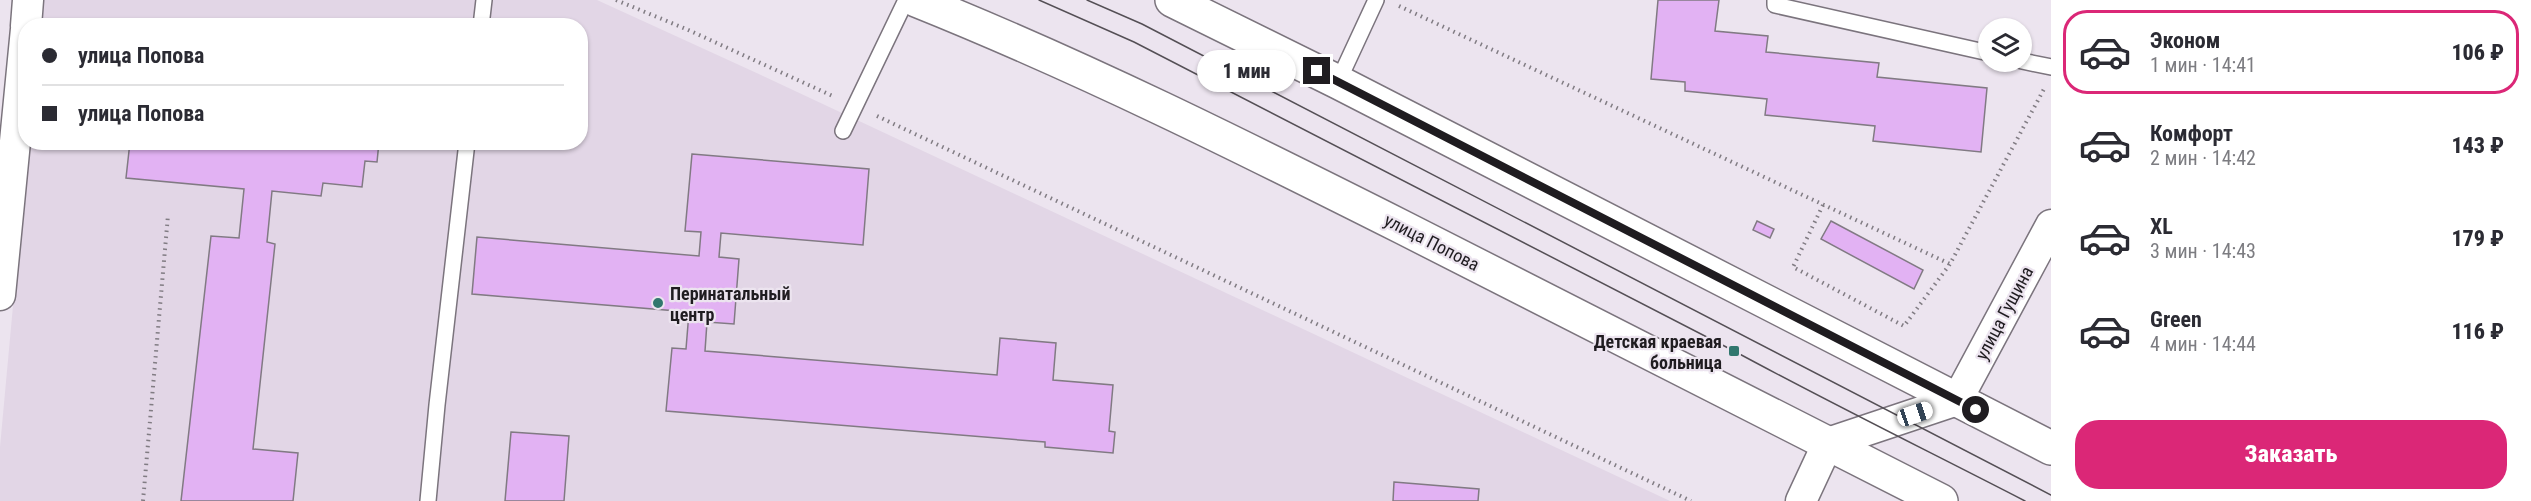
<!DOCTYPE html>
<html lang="ru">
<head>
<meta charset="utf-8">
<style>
  :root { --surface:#fff; --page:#f7f7f7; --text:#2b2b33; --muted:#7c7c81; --line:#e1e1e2; --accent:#db2777 }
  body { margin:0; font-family:"Roboto Condensed",sans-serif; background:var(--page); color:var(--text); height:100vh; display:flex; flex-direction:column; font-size:22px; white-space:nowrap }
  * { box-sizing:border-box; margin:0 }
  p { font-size:20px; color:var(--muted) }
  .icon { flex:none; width:33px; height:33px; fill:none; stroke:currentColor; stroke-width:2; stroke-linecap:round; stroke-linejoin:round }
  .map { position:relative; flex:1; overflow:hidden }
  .details { display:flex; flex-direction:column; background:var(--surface); width:480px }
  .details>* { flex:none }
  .top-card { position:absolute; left:18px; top:18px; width:570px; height:132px; border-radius:24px; box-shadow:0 2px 4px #0004; display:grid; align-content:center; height:132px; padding:0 24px; background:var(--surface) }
  .fabs { position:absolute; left:1978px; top:18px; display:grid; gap:12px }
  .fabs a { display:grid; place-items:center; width:54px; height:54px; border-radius:50%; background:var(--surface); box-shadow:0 2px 4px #0004; font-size:30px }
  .end { position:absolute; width:27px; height:27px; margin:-14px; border:8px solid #1f1c20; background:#fff; box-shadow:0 0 0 3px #fff }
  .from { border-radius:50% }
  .bubble { position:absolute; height:42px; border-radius:21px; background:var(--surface); box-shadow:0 2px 4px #0004; font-size:20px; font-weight:800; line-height:42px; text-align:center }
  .car { position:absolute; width:18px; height:36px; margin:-18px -9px; border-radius:8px; box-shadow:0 0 4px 2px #0007; background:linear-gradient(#fff 24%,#345 0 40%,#fff 0 76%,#345 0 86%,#fff 0) }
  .top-card b { display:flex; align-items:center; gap:21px; height:57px; font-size:22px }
  .top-card b+b { border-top:2px solid var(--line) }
  .top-card i { width:15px; height:15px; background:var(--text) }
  ul { padding:10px 0 0; list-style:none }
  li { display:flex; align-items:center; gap:18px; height:84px; margin:0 12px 9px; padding:0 12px; border:3px solid transparent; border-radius:24px }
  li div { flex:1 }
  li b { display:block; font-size:22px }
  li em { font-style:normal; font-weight:800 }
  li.on { border-color:var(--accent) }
  li>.icon { width:54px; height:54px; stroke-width:1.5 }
  .cta { display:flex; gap:12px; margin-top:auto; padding:12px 24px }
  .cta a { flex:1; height:69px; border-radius:24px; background:var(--accent); color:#fff; font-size:24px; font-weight:800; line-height:69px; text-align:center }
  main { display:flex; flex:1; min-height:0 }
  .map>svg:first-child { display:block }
  .built { fill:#e2d6e6 }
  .building { fill:#e2b2f3; stroke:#817a83; stroke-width:1.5 }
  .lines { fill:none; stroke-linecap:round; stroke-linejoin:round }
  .service-casing { stroke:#7b747d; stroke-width:18 }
  .minor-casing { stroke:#7b747d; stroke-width:33 }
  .secondary-casing { stroke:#7b747d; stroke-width:36 }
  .path { stroke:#817c83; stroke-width:4; stroke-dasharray:1.5 4.5; stroke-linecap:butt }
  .service { stroke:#fff; stroke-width:15 }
  .minor { stroke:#fff; stroke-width:30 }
  .secondary { stroke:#fff; stroke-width:33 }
  .tram { stroke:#544f55; stroke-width:1.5 }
  .route { stroke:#1f1c20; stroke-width:8 }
  .poi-dot { fill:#31776e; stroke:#ece4ef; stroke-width:2 }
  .labels { text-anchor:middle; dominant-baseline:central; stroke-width:4.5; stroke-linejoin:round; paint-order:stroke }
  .street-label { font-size:18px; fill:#1f1c20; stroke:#ece4ef }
  .poi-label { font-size:18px; font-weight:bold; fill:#1f1c20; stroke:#ece4ef; text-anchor:start }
</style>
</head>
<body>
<main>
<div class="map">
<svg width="2051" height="501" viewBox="0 0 2051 501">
  <rect width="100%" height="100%" fill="#ece4ef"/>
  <path class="built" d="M 41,0 L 597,0 L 761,75 L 1670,501 L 0,501 L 0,447 L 28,143 L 580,142 L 580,26 L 39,25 Z"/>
  <path class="building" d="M 1658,0 L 1719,0 L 1715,31 L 1768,36 L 1766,52 L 1879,63 L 1877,77 L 1987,88 L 1981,152 L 1873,141 L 1875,126 L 1765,115 L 1767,99 L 1685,91 L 1685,82 L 1651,79 Z
    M 130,142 L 379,142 L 377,162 L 365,161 L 362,187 L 323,183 L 321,196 L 272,191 L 267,242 L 275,244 L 253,449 L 298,453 L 293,501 L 181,501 L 211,236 L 239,238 L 244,189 L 126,178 Z
    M 692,154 L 869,169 L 863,245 L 721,233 L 719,257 L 739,259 L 734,324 L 707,322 L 705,351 L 997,375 L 1000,338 L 1056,343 L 1053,380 L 1113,385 L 1109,431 L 1115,432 L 1113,453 L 1045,447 L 1045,442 L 666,411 L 672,348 L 686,349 L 689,312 L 472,294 L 477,237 L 699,256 L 701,232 L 685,231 Z
    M 1757,221 L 1774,229 L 1770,238 L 1753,230 Z
    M 1831,221 L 1923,270 L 1914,289 L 1821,239 Z
    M 511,432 L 569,436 L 564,501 L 505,501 Z
    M 1394,482 L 1479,489 L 1478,501 L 1393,501 Z"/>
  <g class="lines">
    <defs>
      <path id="service" d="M 1775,0 L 1775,5 L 1989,53
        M 481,26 L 484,0
        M 2022,61 L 2051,67
        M 1338,82 L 1376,0
        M 843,131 L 906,0
        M 428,501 L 437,405 L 467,142"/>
      <path id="minor" d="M 26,26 L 28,0
        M 0,295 L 26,29
        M 1801,501 L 1828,443 L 1957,400 L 2051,225"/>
      <path id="secondary" d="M 916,0 C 1083,67 1243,147 1404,228 C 1584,318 1763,409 1941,501
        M 1172,0 L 1338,82 L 2051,448"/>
    </defs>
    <use href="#service" class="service-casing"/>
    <use href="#minor" class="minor-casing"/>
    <use href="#secondary" class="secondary-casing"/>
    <path class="path" d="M 616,0 L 686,29 L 835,97
      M 1399,6 L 1950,264
      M 877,116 L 1691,501
      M 1823,205 L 1793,267 L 1904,326 L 1950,264 L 2044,89
      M 143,501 L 168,215"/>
    <use href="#service" class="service"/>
    <use href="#minor" class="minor"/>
    <use href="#secondary" class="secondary"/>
    <path class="tram" d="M 1039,0 L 1134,42 L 1734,351 C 1830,403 1928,451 2025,501
      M 1087,0 L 1142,24 L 2051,495"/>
  </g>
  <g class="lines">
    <path class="route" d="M 1317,71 L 1976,410"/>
  </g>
  <g class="poi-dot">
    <circle cx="658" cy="303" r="6"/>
    <rect x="1728" y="345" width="12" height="12" rx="3"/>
  </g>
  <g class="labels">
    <g class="street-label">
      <text transform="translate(1432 242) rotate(27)">улица Попова</text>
      <text transform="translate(2004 313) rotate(-62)">улица Гущина</text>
    </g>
    <g class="poi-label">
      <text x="670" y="293">Перинатальный<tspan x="670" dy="21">центр</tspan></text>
      <text x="1722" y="341" text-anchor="end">Детская краевая<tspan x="1722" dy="21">больница</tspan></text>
    </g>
  </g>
</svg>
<div class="fabs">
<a><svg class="icon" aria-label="layers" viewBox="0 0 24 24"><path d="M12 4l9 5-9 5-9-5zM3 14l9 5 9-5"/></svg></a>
</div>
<i class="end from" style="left:1976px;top:410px"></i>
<i class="end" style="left:1317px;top:71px"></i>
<div class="bubble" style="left:1197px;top:50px;width:99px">1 мин</div>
<i class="car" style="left:1915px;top:414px;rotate:71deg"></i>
<div class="top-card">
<b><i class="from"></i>улица Попова</b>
<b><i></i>улица Попова</b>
</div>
</div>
<section class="details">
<ul>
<li class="on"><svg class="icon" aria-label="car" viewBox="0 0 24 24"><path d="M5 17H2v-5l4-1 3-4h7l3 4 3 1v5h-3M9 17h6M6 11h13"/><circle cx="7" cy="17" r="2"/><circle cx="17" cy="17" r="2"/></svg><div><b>Эконом</b><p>1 мин · 14:41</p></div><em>106 ₽</em></li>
<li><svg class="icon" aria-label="car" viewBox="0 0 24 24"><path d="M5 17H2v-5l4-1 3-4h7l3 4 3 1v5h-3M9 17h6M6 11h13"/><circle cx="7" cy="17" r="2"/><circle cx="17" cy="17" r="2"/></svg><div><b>Комфорт</b><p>2 мин · 14:42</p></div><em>143 ₽</em></li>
<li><svg class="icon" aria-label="car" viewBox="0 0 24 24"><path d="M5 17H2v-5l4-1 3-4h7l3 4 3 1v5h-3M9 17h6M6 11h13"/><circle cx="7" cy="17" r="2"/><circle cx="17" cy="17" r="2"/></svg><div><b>XL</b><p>3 мин · 14:43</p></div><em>179 ₽</em></li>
<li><svg class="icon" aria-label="car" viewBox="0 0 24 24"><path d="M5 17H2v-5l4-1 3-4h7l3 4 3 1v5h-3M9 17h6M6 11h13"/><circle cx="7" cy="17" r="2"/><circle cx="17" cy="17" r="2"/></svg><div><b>Green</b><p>4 мин · 14:44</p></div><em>116 ₽</em></li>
</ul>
<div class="cta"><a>Заказать</a></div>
</section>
</main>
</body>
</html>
